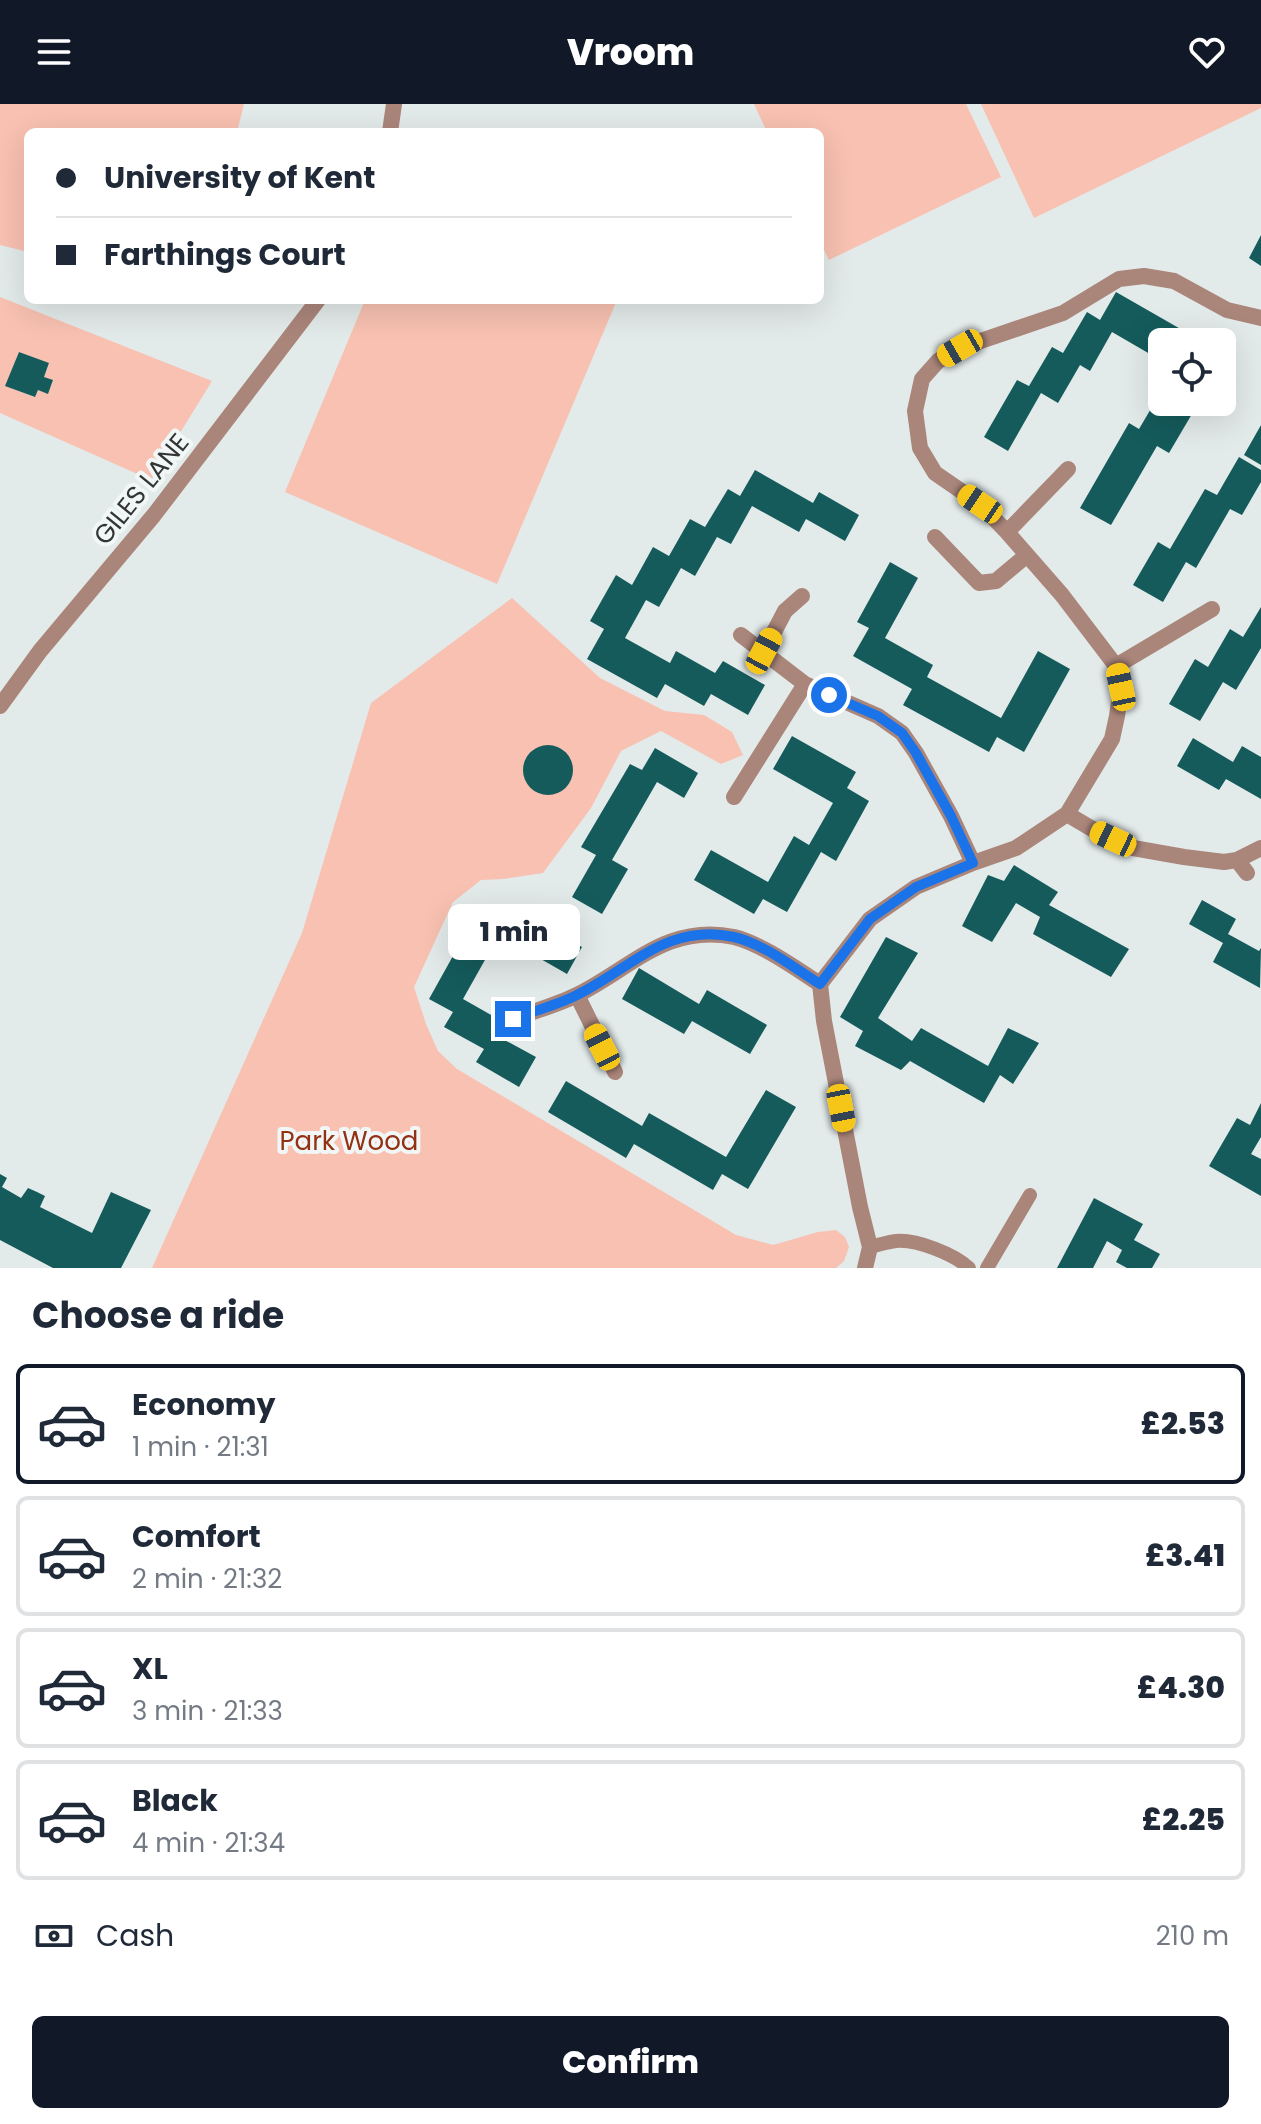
<!DOCTYPE html>
<html lang="en">
<head>
<meta charset="utf-8">
<style>
  :root { --surface:#fff; --page:#f2f2f3; --text:#1f2937; --muted:#747a83; --line:#e0e1e3; --accent:#111827 }
  body { margin:0; font-family:Poppins,sans-serif; background:var(--page); color:var(--text); height:100vh; display:flex; flex-direction:column; font-size:30px; white-space:nowrap }
  * { box-sizing:border-box; margin:0 }
  p { font-size:26px; color:var(--muted) }
  .icon { flex:none; width:44px; height:44px; fill:none; stroke:currentColor; stroke-width:2; stroke-linecap:round; stroke-linejoin:round }
  .map { position:relative; height:1164px; overflow:hidden }
  .panel { display:flex; flex-direction:column; background:var(--surface); flex:1 }
  .panel>* { flex:none }
  .guide { position:absolute; left:24px; top:24px; width:800px; height:176px; border-radius:12px; box-shadow:0 8px 32px #0002; display:grid; align-content:center; height:176px; padding:0 32px; background:var(--surface) }
  .buttons { position:absolute; left:1148px; top:224px; display:grid; gap:16px }
  .buttons a { display:grid; place-items:center; width:88px; height:88px; border-radius:12px; background:var(--surface); box-shadow:0 8px 32px #0002; font-size:40px }
  .end { position:absolute; width:36px; height:36px; margin:-18px; border:10px solid #1a73e8; background:#fff; box-shadow:0 0 0 4px #fff }
  .from { border-radius:50% }
  .bubble { position:absolute; height:56px; border-radius:12px; background:var(--surface); box-shadow:0 8px 32px #0002; font-size:26px; font-weight:800; line-height:56px; text-align:center }
  .car { position:absolute; width:24px; height:48px; margin:-24px -12px; border-radius:10px; box-shadow:0 0 6px 2px #0007; background:linear-gradient(#f5c518 24%,#345 0 40%,#f5c518 0 76%,#345 0 86%,#f5c518 0) }
  .guide b { display:flex; align-items:center; gap:28px; height:76px; font-size:30px }
  .guide b+b { border-top:2px solid var(--line) }
  .guide i { width:20px; height:20px; background:var(--text) }
  ul { padding:0; list-style:none }
  li { display:flex; align-items:center; gap:24px; height:120px; margin:0 16px 12px; padding:0 16px; border:4px solid var(--line); border-radius:12px }
  li div { flex:1 }
  li b { display:block; font-size:30px }
  li em { font-style:normal; font-weight:800 }
  li.on { border-color:var(--accent) }
  li>.icon { width:72px; height:72px; stroke-width:1.5 }
  h2 { padding:0 32px; font-size:36px; line-height:96px }
  .pay { display:flex; align-items:center; gap:20px; height:88px; padding:0 32px; font-size:30px }
  .pay p { margin-inline-start:auto }
  .primary-button { display:flex; gap:16px; margin-top:auto; padding:16px 32px }
  .primary-button a { flex:1; height:92px; border-radius:12px; background:var(--accent); color:#fff; font-size:32px; font-weight:800; line-height:92px; text-align:center }
  header { display:flex; justify-content:space-between; align-items:center; height:104px; padding:0 32px; background:var(--accent); color:#fff; font-size:36px; font-weight:800 }
  .map>svg:first-child { display:block }
  .green { fill:#f8c1b1; fill-rule:evenodd }
  .building { fill:#155b5c }
  .lines { fill:none; stroke-linecap:round; stroke-linejoin:round }
  .service { stroke:#aa857a; stroke-width:14 }
  .minor { stroke:#aa857a; stroke-width:16 }
  .route { stroke:#1a73e8; stroke-width:10 }
  .labels { text-anchor:middle; dominant-baseline:central; stroke-width:8; stroke-linejoin:round; paint-order:stroke }
  .street-label { font-size:26px; fill:#333535; stroke:#f1f7f7 }
  .park-label { font-size:26px; fill:#943113; stroke:#f1f7f7 }
</style>
</head>
<body>
<header><svg class="icon" aria-label="menu" viewBox="0 0 24 24"><path d="M4 6h16M4 12h16M4 18h16"/></svg>Vroom<svg class="icon" aria-label="heart" viewBox="0 0 24 24"><path d="M12 20l-8-8c-3-5 5-10 8-4 3-6 11-1 8 4z"/></svg></header>
<div class="map">
<svg width="1261" height="1164" viewBox="0 0 1261 1164">
  <rect width="100%" height="100%" fill="#e3eaea"/>
  <path class="green" d="M 0,0 L 244,0 L 237,28 L 28,28 L 28,148 L 0,141 Z
    M 754,0 L 966,0 L 1001,73 L 829,156 L 820,138 L 820,28 L 767,28 Z
    M 981,0 L 1261,0 L 1261,4 L 1034,114 Z
    M 0,193 L 212,277 L 151,376 L 0,309 ZM 19,248 L 49,260 L 44,273 L 53,277 L 48,289 L 38,286 L 34,293 L 6,282 Z
    M 365,196 L 617,196 L 497,480 L 285,388 Z
    M 512,494 L 600,574 L 665,607 L 704,611 L 732,628 L 743,651 L 721,660 L 661,627 L 621,647 L 591,704 L 543,769 L 503,775 L 481,776 L 453,798 L 414,883 L 426,920 L 438,947 L 457,965 L 736,1131 L 773,1141 L 818,1128 L 836,1126 L 845,1133 L 849,1143 L 844,1157 L 836,1164 L 152,1164 L 302,829 L 371,599 Z"/>
  <path class="building" d="M 1261,131 L 1261,162 L 1249,154 Z
    M 1116,188 L 1198,235 L 1196,238 L 1162,238 L 1162,257 L 1112,228 L 1090,267 L 1080,261 L 1058,299 L 1041,289 L 1008,347 L 984,333 L 1017,276 L 1029,282 L 1052,243 L 1063,249 L 1087,208 L 1100,216 Z
    M 19,248 L 49,259 L 44,273 L 53,276 L 48,290 L 38,286 L 35,293 L 5,282 Z
    M 1162,286 L 1162,298 L 1199,298 L 1169,349 L 1157,342 L 1111,421 L 1080,404 L 1129,319 L 1139,325 Z
    M 1261,321 L 1261,361 L 1244,351 Z
    M 1239,353 L 1261,366 L 1261,378 L 1242,411 L 1230,405 L 1196,464 L 1186,458 L 1163,498 L 1133,481 L 1158,438 L 1170,445 L 1205,385 L 1217,391 Z
    M 755,366 L 813,399 L 819,388 L 859,411 L 845,437 L 806,415 L 799,428 L 752,402 L 731,440 L 717,433 L 695,472 L 681,464 L 659,503 L 646,496 L 625,534 L 670,559 L 676,547 L 715,569 L 723,557 L 765,581 L 748,611 L 711,590 L 704,602 L 665,580 L 657,594 L 587,555 L 604,525 L 590,517 L 616,471 L 632,481 L 653,443 L 669,452 L 690,415 L 705,423 L 728,385 L 740,392 Z
    M 890,458 L 918,474 L 885,534 L 933,561 L 927,573 L 1001,614 L 1038,547 L 1070,565 L 1024,648 L 997,633 L 989,648 L 903,601 L 912,585 L 853,552 L 869,524 L 857,518 Z
    M 1261,503 L 1261,544 L 1236,586 L 1223,578 L 1200,617 L 1169,600 L 1195,555 L 1208,563 L 1230,525 L 1243,533 Z
    M 792,632 L 856,668 L 847,684 L 869,697 L 836,757 L 821,748 L 787,808 L 763,795 L 754,810 L 694,776 L 711,746 L 768,778 L 794,732 L 809,741 L 833,699 L 773,665 Z
    M 1193,634 L 1233,658 L 1242,642 L 1261,653 L 1261,695 L 1226,675 L 1219,686 L 1177,662 Z
    M523 666a25 25 0 1 1 50 0a25 25 0 1 1-50 0Z
    M 655,644 L 698,669 L 684,694 L 657,678 L 612,756 L 628,765 L 602,810 L 572,793 L 596,751 L 581,743 L 630,660 L 642,666 Z
    M 1014,761 L 1058,788 L 1049,801 L 1129,845 L 1111,873 L 1033,830 L 1040,813 L 1016,799 L 992,838 L 962,822 L 988,771 L 1004,777 Z
    M 1202,796 L 1236,815 L 1228,830 L 1259,847 L 1261,844 L 1260,884 L 1213,858 L 1223,839 L 1189,820 Z
    M 505,800 L 582,843 L 567,870 L 499,831 L 463,895 L 507,920 L 499,933 L 536,953 L 519,983 L 476,958 L 484,945 L 444,923 L 453,908 L 429,895 L 473,816 L 491,826 Z
    M 886,833 L 918,849 L 878,914 L 912,937 L 921,924 L 988,962 L 1008,924 L 1039,939 L 1013,980 L 1000,971 L 984,999 L 910,957 L 901,966 L 855,942 L 863,927 L 840,913 Z
    M 639,864 L 699,900 L 707,886 L 767,921 L 750,950 L 692,917 L 684,930 L 622,895 Z
    M 566,977 L 642,1022 L 649,1009 L 726,1053 L 766,986 L 796,1003 L 748,1085 L 722,1070 L 713,1086 L 634,1040 L 626,1054 L 548,1008 Z
    M 1261,999 L 1261,1033 L 1251,1050 L 1261,1055 L 1261,1092 L 1209,1062 L 1237,1014 L 1250,1021 Z
    M 0,1070 L 7,1074 L 2,1083 L 21,1094 L 28,1084 L 37,1088 L 45,1092 L 40,1103 L 92,1129 L 111,1088 L 151,1106 L 121,1164 L 53,1164 L 0,1136 Z
    M 1094,1094 L 1143,1120 L 1134,1136 L 1160,1150 L 1152,1164 L 1127,1164 L 1116,1158 L 1122,1146 L 1107,1137 L 1093,1164 L 1057,1164 Z"/>
  <g class="lines">
    <path class="service" d="M 870,1143 C 879,1141 887,1138 896,1137 C 916,1135 954,1150 969,1164
      M 987,1164 L 1030,1091"/>
    <path class="minor" d="M 390,28 L 394,0
      M 1007,428 L 1068,365
      M 935,433 L 979,479 L 996,477 L 1027,451
      M 741,531 L 805,580 L 878,612 L 902,629 L 916,649 L 951,712 L 973,759
      M 764,547 L 785,507 L 802,492
      M 1116,562 L 1212,505
      M 0,602 L 40,547 L 154,411 L 318,196
      M 734,693 L 805,580
      M 1067,710 L 1094,726 L 1133,744 L 1184,753 L 1224,758 L 1237,756 L 1261,744
      M 1237,756 L 1247,769
      M 577,891 L 615,968
      M 513,915 C 534,907 557,901 577,891 C 630,865 667,819 734,833 C 762,840 795,864 820,880
      M 865,1164 L 870,1143 L 860,1103 L 824,917 L 820,880 L 870,815 L 916,783 L 973,759 L 1016,744 L 1067,710 L 1112,635 L 1117,612 L 1121,583 L 1116,562 L 1062,491 L 1007,428 L 980,400 L 935,369 L 920,344 L 915,307 L 922,275 L 938,257 L 960,244 L 1063,209 L 1119,175 L 1144,172 L 1174,177 L 1227,206 L 1261,214"/>
  </g>
  <g class="lines">
    <path class="route" d="M 513,915 C 534,907 557,901 577,891 C 630,865 668,818 734,833 C 764,840 794,864 820,880 L 870,815 L 916,783 L 973,759 L 951,712 L 916,649 L 902,629 L 878,612 L 829,591"/>
  </g>
  <g class="labels">
    <g class="street-label">
      <text transform="translate(141 385) rotate(-51)">GILES LANE</text>
    </g>
    <g class="park-label">
      <text x="349" y="1037">Park Wood</text>
    </g>
  </g>
</svg>
<div class="buttons">
<a><svg class="icon" aria-label="locate" viewBox="0 0 24 24"><circle cx="12" cy="12" r="6"/><path d="M12 2v4M12 18v4M2 12h4M18 12h4"/></svg></a>
</div>
<i class="end from" style="left:829px;top:591px"></i>
<i class="end" style="left:513px;top:915px"></i>
<div class="bubble" style="left:448px;top:800px;width:132px">1 min</div>
<i class="car" style="left:960px;top:244px;rotate:240deg"></i>
<i class="car" style="left:980px;top:400px;rotate:304deg"></i>
<i class="car" style="left:764px;top:547px;rotate:28deg"></i>
<i class="car" style="left:1121px;top:583px;rotate:348deg"></i>
<i class="car" style="left:1113px;top:735px;rotate:295deg"></i>
<i class="car" style="left:602px;top:943px;rotate:333deg"></i>
<i class="car" style="left:841px;top:1004px;rotate:169deg"></i>
<div class="guide">
<b><i class="from"></i>University of Kent</b>
<b><i></i>Farthings Court</b>
</div>
</div>
<section class="panel">
<h2>Choose a ride</h2>
<ul>
<li class="on"><svg class="icon" aria-label="car" viewBox="0 0 24 24"><path d="M5 17H2v-5l4-1 3-4h7l3 4 3 1v5h-3M9 17h6M6 11h13"/><circle cx="7" cy="17" r="2"/><circle cx="17" cy="17" r="2"/></svg><div><b>Economy</b><p>1 min · 21:31</p></div><em>£2.53</em></li>
<li><svg class="icon" aria-label="car" viewBox="0 0 24 24"><path d="M5 17H2v-5l4-1 3-4h7l3 4 3 1v5h-3M9 17h6M6 11h13"/><circle cx="7" cy="17" r="2"/><circle cx="17" cy="17" r="2"/></svg><div><b>Comfort</b><p>2 min · 21:32</p></div><em>£3.41</em></li>
<li><svg class="icon" aria-label="car" viewBox="0 0 24 24"><path d="M5 17H2v-5l4-1 3-4h7l3 4 3 1v5h-3M9 17h6M6 11h13"/><circle cx="7" cy="17" r="2"/><circle cx="17" cy="17" r="2"/></svg><div><b>XL</b><p>3 min · 21:33</p></div><em>£4.30</em></li>
<li><svg class="icon" aria-label="car" viewBox="0 0 24 24"><path d="M5 17H2v-5l4-1 3-4h7l3 4 3 1v5h-3M9 17h6M6 11h13"/><circle cx="7" cy="17" r="2"/><circle cx="17" cy="17" r="2"/></svg><div><b>Black</b><p>4 min · 21:34</p></div><em>£2.25</em></li>
</ul>
<div class="pay"><svg class="icon" aria-label="cash" viewBox="0 0 24 24"><path d="M3 7h18v10H3z"/><circle cx="12" cy="12" r="2"/></svg>Cash<p>210 m</p></div>
<div class="primary-button"><a>Confirm</a></div>
</section>
</body>
</html>
